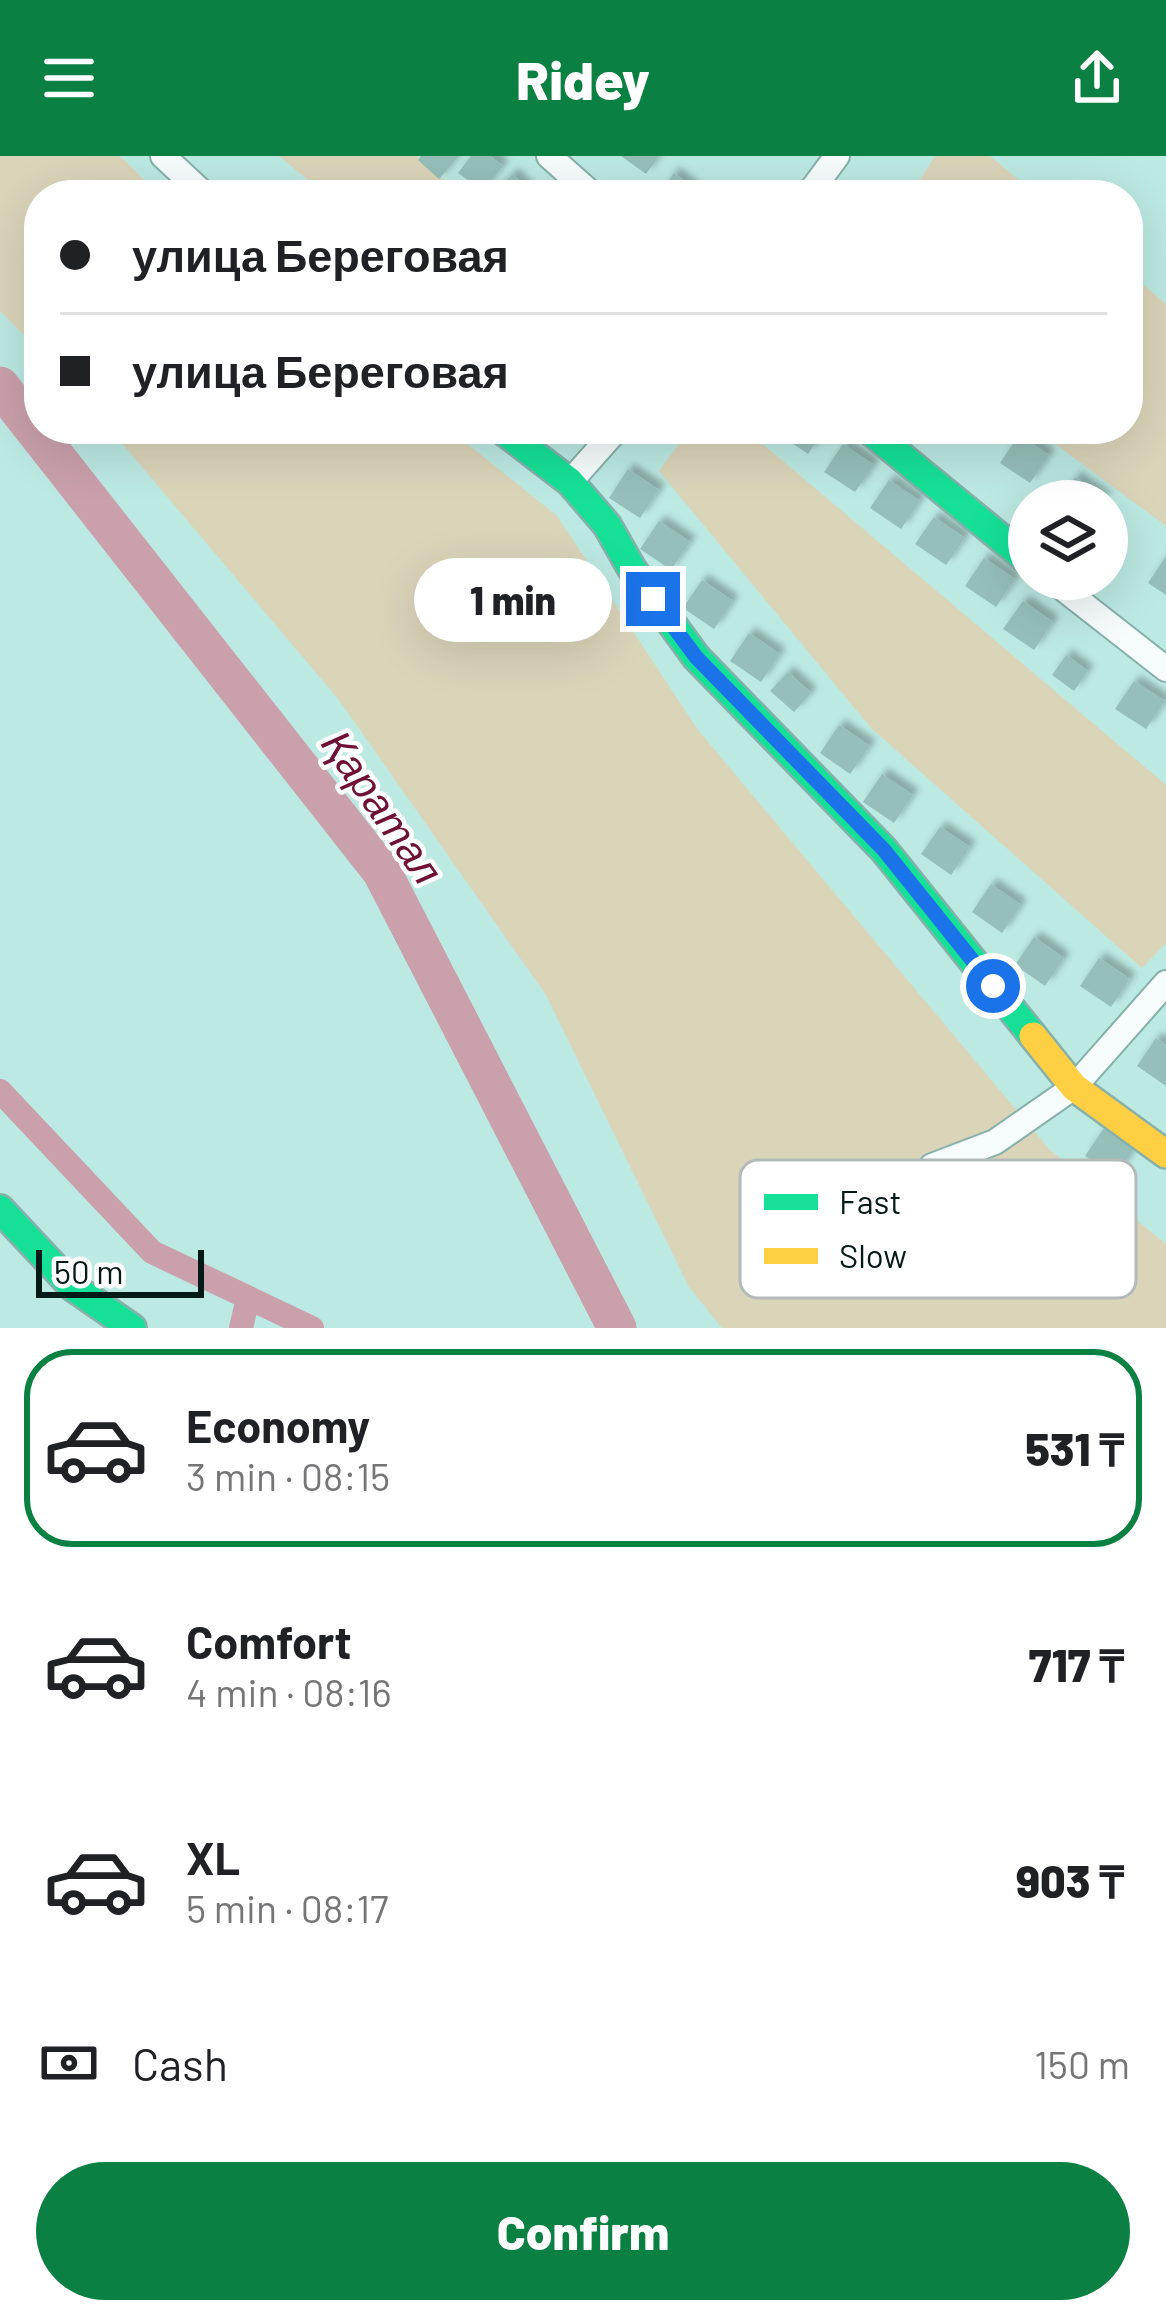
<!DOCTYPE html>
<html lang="en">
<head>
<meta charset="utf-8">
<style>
  :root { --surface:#fff; --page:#f2f2f2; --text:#202124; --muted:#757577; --line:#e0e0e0; --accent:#0b8043 }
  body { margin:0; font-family:Barlow,sans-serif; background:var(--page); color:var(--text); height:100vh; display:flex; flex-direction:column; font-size:45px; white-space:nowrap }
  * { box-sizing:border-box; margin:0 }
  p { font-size:39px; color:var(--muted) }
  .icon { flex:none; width:66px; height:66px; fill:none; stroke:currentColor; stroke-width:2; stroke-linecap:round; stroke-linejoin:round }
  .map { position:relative; height:1172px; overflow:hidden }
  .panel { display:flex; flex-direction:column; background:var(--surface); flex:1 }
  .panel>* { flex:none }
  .guide { position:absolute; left:24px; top:24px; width:1119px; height:264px; border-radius:48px; box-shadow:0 12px 48px #0002; display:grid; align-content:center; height:264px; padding:0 36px; background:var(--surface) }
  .fabs { position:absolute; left:1008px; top:324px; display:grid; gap:24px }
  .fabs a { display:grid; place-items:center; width:120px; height:120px; border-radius:50%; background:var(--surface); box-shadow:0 12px 48px #0002; font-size:60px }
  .scale { position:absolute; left:36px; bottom:30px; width:168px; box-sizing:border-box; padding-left:12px; border:6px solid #031a17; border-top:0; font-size:33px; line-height:42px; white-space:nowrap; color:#031a17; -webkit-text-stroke:9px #fff; paint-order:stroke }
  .end { position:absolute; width:54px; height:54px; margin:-27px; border:15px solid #1a73e8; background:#fff; box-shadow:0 0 0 6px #fff }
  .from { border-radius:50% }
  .bubble { position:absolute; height:84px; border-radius:42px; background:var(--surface); box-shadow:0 12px 48px #0002; font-size:39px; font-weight:800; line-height:84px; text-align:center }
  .guide b { display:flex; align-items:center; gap:42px; height:114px; font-size:45px }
  .guide b+b { border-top:3px solid var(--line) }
  .guide i { width:30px; height:30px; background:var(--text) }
  ul { padding:21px 0 0; list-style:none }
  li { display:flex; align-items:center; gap:36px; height:198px; margin:0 24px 18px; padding:0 12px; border:6px solid transparent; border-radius:48px }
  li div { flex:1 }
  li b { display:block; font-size:45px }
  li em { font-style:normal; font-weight:800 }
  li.active { border-color:var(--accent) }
  li>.icon { width:108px; height:108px; stroke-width:1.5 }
  .pay { display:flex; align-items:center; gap:30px; height:132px; padding:0 36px; font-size:45px }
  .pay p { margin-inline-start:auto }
  .button { display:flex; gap:24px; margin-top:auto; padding:24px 36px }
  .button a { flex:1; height:138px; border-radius:72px; background:var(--accent); color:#fff; font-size:48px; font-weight:800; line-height:138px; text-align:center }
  header { display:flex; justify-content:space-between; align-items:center; height:156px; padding:0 36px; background:var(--accent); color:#fff; font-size:54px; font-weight:800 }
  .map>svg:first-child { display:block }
  .green { fill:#dad4b9 }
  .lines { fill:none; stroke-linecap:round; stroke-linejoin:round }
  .canal { stroke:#c9a0ab; stroke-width:24 }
  .river { stroke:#c9a0ab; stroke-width:39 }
  .building { fill:#96bfb9; filter:url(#shadow) }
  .street-casing { stroke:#86b0aa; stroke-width:28 }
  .fast-casing { stroke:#86b0aa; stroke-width:32 }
  .slow-casing { stroke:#86b0aa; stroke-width:32 }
  .street { stroke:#f5fcfb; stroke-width:24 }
  .fast { stroke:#16e098; stroke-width:27 }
  .slow { stroke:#ffcf43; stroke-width:27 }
  .route { stroke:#1a73e8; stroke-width:15 }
  .labels { text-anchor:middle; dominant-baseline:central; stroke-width:9; stroke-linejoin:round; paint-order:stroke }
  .water-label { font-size:42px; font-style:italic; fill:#6f1035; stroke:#fff }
  .key { fill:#fff; stroke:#b3bab9; stroke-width:3 }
  .key-label { font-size:33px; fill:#031a17 }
</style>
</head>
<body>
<header><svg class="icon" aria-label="menu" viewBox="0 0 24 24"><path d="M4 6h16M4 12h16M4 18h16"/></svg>Ridey<svg class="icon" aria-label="share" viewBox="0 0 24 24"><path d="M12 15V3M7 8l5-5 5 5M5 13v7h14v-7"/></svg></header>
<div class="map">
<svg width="1166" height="1172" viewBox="0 0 1166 1172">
  <defs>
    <filter id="shadow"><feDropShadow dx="6" dy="-6" stdDeviation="3" flood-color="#0004"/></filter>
  </defs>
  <rect width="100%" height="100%" fill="#bce9e2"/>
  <path class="green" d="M 0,0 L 120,0 L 160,39 L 39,39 L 39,194 L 0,155 Z
    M 279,0 L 417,0 L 461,39 L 326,39 Z
    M 935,0 L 990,0 L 1037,39 L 910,39 Z
    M 1128,116 L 1166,148 L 1166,370 L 1035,273 L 1128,273 Z
    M 110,273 L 449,273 L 557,360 L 698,574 L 1049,993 L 1166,1088 L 1166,1172 L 722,1172 L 689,1131 L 546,839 L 339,544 Z
    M 690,273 L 745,273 L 1166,629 L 1166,787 L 1142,812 L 871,572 L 659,315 Z"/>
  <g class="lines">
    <path class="canal" d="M 0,935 L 152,1096 L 312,1172
      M 241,1172 L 248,1142"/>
    <path class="river" d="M 0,230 L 382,716 L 617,1172"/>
  </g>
  <path class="building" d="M 421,0 L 459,0 L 439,23 L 418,4 Z
    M 471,0 L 490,0 L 503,10 L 483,35 L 458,17 Z
    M 621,0 L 659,0 L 646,18 Z
    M 674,17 L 699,36 L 697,39 L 658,39 Z
    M 513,18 L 534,39 L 491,39 Z
    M 780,273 L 825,273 L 808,298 L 777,277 Z
    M 1019,279 L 1049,299 L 1030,327 L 1000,307 Z
    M 843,288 L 874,309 L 855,336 L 824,316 Z
    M 628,313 L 659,334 L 640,362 L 609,342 Z
    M 1075,321 L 1106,342 L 1104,345 L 1059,345 Z
    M 889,324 L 920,345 L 901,373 L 870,352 Z
    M 934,361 L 965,382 L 946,409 L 915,388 Z
    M 659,365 L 690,386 L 671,414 L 640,393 Z
    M 1166,400 L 1166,439 L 1148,427 Z
    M 984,402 L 1015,423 L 996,451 L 965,430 Z
    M 702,424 L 733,445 L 714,473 L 683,452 Z
    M 1023,445 L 1053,466 L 1034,494 L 1003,473 Z
    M 749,477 L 780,498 L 761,526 L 730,505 Z
    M 1066,499 L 1088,515 L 1074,535 L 1052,519 Z
    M 788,516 L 811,537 L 794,556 L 770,535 Z
    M 1134,525 L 1165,545 L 1146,573 L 1115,553 Z
    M 839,569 L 870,590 L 850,618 L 820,597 Z
    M 882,618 L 913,639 L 894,667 L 863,646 Z
    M 940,671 L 970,691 L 951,719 L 921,698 Z
    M 991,728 L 1021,749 L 1002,777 L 972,756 Z
    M 1034,781 L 1064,802 L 1045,830 L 1015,809 Z
    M 1099,802 L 1130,823 L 1111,851 L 1080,830 Z
    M 1156,882 L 1166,889 L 1166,930 L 1137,910 Z
    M 1104,972 L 1134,993 L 1115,1020 L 1085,1000 Z"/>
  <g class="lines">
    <defs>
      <path id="street" d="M 163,0 L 205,39
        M 549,0 L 593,39
        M 808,39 L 837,0
        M 570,326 L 617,273
        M 1051,423 L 1166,513
        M 932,1010 L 995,986 L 1074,931 L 1166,827"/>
      <path id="fast" d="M 501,273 L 570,326 L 607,369 L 632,413 L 696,501 L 884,694 L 1033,880
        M 868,273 L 1029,405
        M 0,1053 L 73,1131 L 132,1172"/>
      <path id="slow" d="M 1033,880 L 1074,931 L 1166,998"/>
    </defs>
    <use href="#street" class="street-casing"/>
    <use href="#fast" class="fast-casing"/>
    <use href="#slow" class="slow-casing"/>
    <use href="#street" class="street"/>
    <use href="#fast" class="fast"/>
    <use href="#slow" class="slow"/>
  </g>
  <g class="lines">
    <path class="route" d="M 653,443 L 696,501 L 884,694 L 993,830"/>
  </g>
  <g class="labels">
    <g class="water-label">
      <text transform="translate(384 650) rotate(55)">Қаратал</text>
    </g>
  </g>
  <rect x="740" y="1004" width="396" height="138" rx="18" class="key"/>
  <rect x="764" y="1038" width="54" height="16" fill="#16e098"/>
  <rect x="764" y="1092" width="54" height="16" fill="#ffcf43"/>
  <g class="key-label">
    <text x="839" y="1058">Fast</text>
    <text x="839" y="1112">Slow</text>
  </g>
</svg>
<div class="fabs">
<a><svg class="icon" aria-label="layers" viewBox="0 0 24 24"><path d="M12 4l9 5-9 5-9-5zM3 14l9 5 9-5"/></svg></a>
</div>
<div class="scale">50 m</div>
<i class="end from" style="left:993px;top:830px"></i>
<i class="end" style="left:653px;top:443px"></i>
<div class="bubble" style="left:414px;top:402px;width:198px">1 min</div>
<div class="guide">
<b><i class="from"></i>улица Береговая</b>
<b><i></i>улица Береговая</b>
</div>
</div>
<section class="panel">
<ul>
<li class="active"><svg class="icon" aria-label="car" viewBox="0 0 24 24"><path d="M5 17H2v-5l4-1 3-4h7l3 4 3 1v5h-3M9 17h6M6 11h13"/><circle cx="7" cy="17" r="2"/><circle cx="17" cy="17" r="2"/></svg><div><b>Economy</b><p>3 min · 08:15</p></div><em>531 ₸</em></li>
<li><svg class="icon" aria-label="car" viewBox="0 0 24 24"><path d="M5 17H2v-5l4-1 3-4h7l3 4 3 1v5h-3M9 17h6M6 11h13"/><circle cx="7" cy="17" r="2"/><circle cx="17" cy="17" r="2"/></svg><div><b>Comfort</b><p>4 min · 08:16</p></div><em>717 ₸</em></li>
<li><svg class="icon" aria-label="car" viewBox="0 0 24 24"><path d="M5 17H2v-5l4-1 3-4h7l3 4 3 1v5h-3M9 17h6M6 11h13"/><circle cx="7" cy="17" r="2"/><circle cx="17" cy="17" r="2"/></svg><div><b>XL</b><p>5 min · 08:17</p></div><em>903 ₸</em></li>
</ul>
<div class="pay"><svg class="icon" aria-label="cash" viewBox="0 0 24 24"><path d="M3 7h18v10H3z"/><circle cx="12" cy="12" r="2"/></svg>Cash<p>150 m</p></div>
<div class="button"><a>Confirm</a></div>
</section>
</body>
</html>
